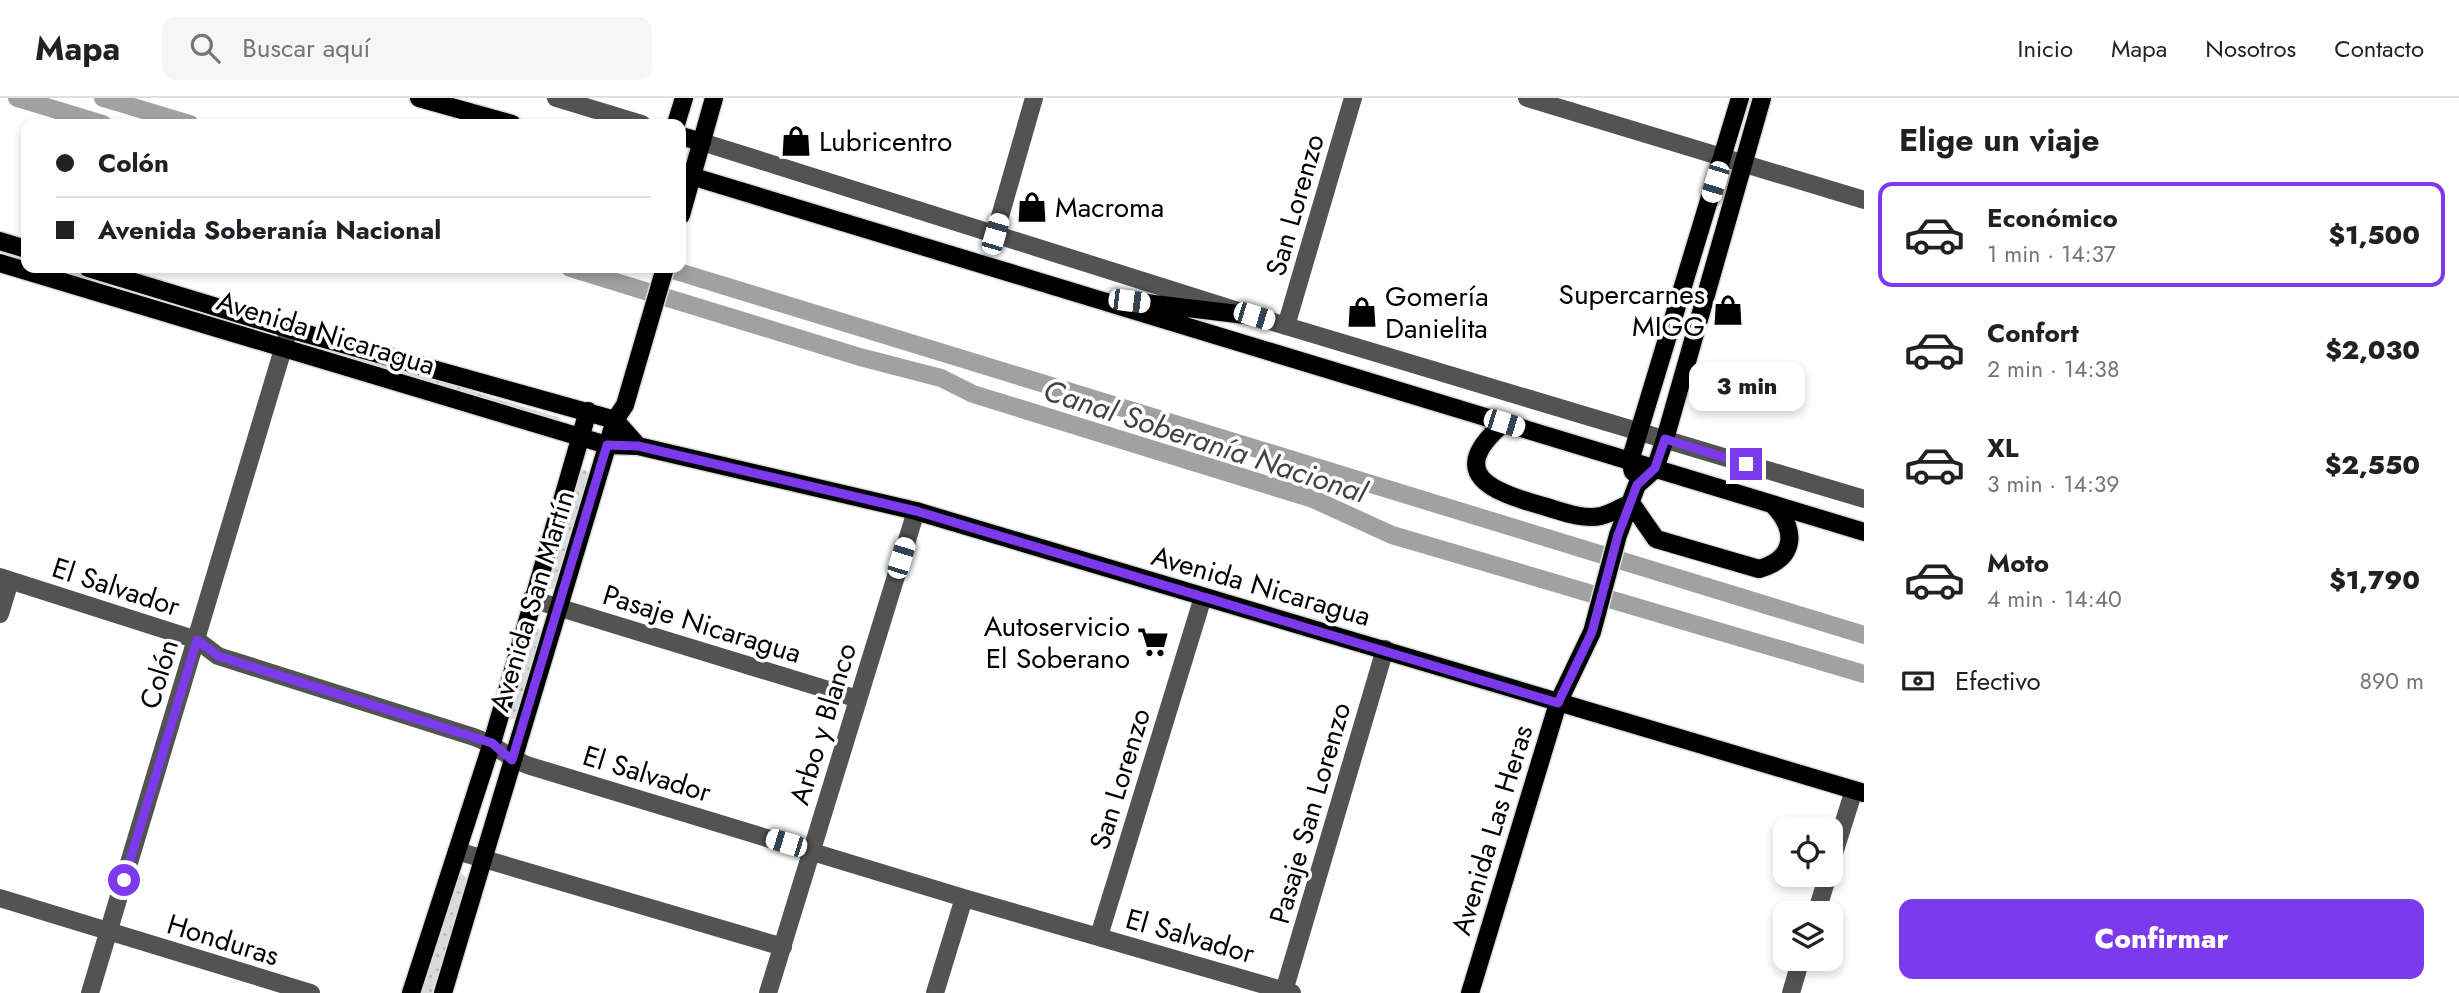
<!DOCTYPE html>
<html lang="es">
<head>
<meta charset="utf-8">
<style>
  :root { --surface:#fff; --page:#f6f6f6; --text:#202124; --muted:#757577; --line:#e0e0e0; --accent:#7c3aed }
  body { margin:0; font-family:Jost,sans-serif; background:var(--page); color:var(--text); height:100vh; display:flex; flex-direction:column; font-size:26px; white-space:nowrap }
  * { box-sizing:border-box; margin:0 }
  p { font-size:23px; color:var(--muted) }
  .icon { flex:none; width:38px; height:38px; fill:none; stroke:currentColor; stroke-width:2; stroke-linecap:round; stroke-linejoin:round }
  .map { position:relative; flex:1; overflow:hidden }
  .details { display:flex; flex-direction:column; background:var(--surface); width:595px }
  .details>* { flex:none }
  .banner { position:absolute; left:21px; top:21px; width:665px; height:154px; border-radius:14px; box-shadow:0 4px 10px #0003; display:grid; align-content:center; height:154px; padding:0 35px; background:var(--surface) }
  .controls { position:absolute; left:1773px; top:719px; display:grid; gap:14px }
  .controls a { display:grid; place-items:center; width:70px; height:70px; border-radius:14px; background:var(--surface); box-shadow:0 4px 10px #0003; font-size:35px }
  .end { position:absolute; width:32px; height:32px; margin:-16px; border:9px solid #7c3aed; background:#fff; box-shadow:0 0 0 4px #fff }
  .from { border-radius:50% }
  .bubble { position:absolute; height:49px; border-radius:14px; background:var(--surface); box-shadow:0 4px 10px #0003; font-size:23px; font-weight:800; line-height:49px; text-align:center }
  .car { position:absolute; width:21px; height:42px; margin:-21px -10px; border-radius:9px; box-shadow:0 0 5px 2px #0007; background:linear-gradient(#fff 24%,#345 0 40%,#fff 0 76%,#345 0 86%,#fff 0) }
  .banner b { display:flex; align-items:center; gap:24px; height:66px; font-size:26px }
  .banner b+b { border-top:2px solid var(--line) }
  .banner i { width:18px; height:18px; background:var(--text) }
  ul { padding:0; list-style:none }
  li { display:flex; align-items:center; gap:21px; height:105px; margin:0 14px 10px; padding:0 21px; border:4px solid transparent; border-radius:14px }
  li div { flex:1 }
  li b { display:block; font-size:26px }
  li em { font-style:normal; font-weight:800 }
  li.on { border-color:var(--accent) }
  li>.icon { width:63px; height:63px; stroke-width:1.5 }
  h2 { padding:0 35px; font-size:32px; line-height:84px }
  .pay { display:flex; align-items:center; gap:18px; height:77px; padding:0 35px; font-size:26px }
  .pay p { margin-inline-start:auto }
  .cta { display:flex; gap:14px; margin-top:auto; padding:14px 35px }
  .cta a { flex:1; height:80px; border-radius:14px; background:var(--accent); color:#fff; font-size:28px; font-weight:800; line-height:80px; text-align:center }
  header { display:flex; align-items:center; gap:42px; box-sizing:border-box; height:98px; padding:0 35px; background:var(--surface); border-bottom:2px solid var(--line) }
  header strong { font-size:33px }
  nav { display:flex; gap:38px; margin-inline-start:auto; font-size:24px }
  .search { width:490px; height:63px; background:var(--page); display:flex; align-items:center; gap:18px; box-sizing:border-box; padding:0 24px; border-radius:14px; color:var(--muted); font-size:26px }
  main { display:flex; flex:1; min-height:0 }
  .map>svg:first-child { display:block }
  .grass { fill:url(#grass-dots) }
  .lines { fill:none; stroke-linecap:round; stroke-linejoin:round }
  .canal { stroke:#a1a1a1; stroke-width:18 }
  .major-casing { stroke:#dbdbdb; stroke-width:21 }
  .minor { stroke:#535353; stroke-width:18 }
  .major { stroke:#000; stroke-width:18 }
  .route { stroke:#7c3aed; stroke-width:9 }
  .labels { text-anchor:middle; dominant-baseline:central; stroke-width:7; stroke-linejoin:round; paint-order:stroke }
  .poi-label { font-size:28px; fill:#000; stroke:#fff; text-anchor:start }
  .street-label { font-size:28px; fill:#000; stroke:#fff }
  .water-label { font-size:30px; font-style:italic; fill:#424242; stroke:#fff }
</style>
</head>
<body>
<header>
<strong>Mapa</strong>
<div class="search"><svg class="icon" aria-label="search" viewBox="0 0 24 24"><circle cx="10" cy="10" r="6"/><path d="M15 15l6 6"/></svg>Buscar aquí</div>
<nav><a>Inicio</a><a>Mapa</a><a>Nosotros</a><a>Contacto</a></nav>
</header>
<main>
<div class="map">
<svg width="1864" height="895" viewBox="0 0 1864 895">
  <defs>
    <pattern id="grass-dots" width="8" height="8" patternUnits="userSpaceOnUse" patternTransform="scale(1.75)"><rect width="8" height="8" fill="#dadada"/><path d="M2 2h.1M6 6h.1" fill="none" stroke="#b9b9b9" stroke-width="1.8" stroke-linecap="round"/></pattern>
  </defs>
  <rect width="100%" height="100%" fill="#fff"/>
  <path class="grass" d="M 42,170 L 68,170 L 262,229 L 260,236 Z
    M 315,245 L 560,320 L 557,328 L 314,253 Z
    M 583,371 L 590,375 L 555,490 L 546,492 L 543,487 L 579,374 Z
    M 535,527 L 541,533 L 515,621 L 507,621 Z
    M 460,774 L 467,780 L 432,895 L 421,895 L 456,778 Z"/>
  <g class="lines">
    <path class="canal" d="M 17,0 L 103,26
      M 103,0 L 190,26
      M 570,170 L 860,259 L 941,280 L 973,296 L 1313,401 L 1392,437 L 1864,576
      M 666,170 L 1864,537"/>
    <defs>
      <path id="major" d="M 419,0 L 512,26
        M 676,26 L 684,0
        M 681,38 L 702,44
        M 681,75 L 1864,434
        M 681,117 L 714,0
        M 0,143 L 26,151
        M 0,165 L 607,347 L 638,348 L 916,413 L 1864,695
        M 88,170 L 289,231 L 615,322 L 638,348
        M 1129,203 L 1254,218
        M 1504,325 C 1444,376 1492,394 1543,408 C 1561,413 1582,422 1601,418 C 1611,416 1621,409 1631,405 L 1656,441 L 1759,471 C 1797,460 1797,431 1772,406
        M 1633,374 L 1630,363 L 1740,0
        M 411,895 L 492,645 L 588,313
        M 443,895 L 615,322 L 625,307 L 665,170
        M 1470,895 L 1558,605 L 1592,534 L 1618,437 L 1637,387 L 1655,371 L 1665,341 L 1762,0"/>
    </defs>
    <use href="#major" class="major-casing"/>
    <path class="minor" d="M 556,0 L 642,26
      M 1527,0 L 1864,102
      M 702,44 L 1286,228 L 1864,401
      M 995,136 L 1034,0
      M 1286,228 L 1353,0
      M 0,479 L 197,542 L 218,558 L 474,639 C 495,646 509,661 530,668 L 964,800 L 1292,895
      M 531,501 L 858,601
      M 0,516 L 10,483
      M 457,753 L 783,849
      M 1830,768 L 1854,692
      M 0,800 L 311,895
      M 1816,816 L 1828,777
      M 1099,838 L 1203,499
      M 1284,893 L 1385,551
      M 90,895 L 289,231
      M 768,895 L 916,413
      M 935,895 L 964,800
      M 1791,895 L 1801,861"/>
    <use href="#major" class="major"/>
  </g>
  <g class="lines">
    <path class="route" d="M 124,782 L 197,542 L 218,558 L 492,645 L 512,662 L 607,347 L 638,348 L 916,413 L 1558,605 L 1592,534 L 1618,437 L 1637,387 L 1655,370 L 1665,341 L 1746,366"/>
  </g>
  <defs>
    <symbol id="shop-bare" viewBox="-9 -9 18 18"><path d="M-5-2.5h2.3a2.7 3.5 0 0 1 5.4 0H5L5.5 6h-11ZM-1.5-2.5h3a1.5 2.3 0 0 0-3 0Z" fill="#000" stroke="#fff" stroke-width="2.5" paint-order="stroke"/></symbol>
    <symbol id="supermarket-bare" viewBox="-9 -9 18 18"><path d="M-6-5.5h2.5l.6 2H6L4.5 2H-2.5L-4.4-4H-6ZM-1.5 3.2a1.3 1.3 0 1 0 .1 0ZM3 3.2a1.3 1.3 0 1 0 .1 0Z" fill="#000" stroke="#fff" stroke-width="2.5" paint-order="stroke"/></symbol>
  </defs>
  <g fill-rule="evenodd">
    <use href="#shop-bare" x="774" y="21" width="44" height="44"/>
    <use href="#shop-bare" x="1010" y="87" width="44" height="44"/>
    <use href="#shop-bare" x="1706" y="190" width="44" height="44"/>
    <use href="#shop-bare" x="1340" y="192" width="44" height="44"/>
    <use href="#supermarket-bare" x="1131" y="522" width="44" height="44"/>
  </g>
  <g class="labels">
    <g class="poi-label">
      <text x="819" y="43">Lubricentro</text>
      <text x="1055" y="109">Macroma</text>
      <text x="1705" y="196" text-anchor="end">Supercarnes<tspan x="1705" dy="32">MIGG</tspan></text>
      <text x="1385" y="198">Gomería<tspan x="1385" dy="32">Danielita</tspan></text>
      <text x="1130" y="528" text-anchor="end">Autoservicio<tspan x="1130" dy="32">El Soberano</tspan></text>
    </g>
    <g class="street-label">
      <text transform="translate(1295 107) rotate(-74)">San Lorenzo</text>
      <text transform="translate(326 235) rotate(17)">Avenida Nicaragua</text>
      <text transform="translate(1261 488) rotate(16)">Avenida Nicaragua</text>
      <text transform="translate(116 489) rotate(18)">El Salvador</text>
      <text transform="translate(532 503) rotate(-73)">Avenida San Martín</text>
      <text transform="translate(702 526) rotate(17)">Pasaje Nicaragua</text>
      <text transform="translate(159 576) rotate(-73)">Colón</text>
      <text transform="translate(823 626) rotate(-73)">Arbo y Blanco</text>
      <text transform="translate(647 676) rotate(17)">El Salvador</text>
      <text transform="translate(1120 681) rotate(-73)">San Lorenzo</text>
      <text transform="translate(1310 715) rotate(-74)">Pasaje San Lorenzo</text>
      <text transform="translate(1492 732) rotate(-73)">Avenida Las Heras</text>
      <text transform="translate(1190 838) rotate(16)">El Salvador</text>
      <text transform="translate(223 842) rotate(17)">Honduras</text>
    </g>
    <g class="water-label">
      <text transform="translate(1205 343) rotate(18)">Canal Soberanía Nacional</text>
    </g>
  </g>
</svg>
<div class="controls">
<a><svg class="icon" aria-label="locate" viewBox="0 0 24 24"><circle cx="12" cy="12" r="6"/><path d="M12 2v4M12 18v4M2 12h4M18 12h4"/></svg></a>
<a><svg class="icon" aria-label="layers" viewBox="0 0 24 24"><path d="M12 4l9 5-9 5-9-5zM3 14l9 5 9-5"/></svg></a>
</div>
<i class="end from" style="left:124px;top:782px"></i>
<i class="end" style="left:1746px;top:366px"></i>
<div class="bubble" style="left:1689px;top:264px;width:116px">3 min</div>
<i class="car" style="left:1715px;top:84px;rotate:197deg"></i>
<i class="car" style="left:995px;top:136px;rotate:16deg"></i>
<i class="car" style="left:1129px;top:203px;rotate:97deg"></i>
<i class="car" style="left:1254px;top:218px;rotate:107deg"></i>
<i class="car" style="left:1504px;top:325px;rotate:107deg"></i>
<i class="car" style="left:901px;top:460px;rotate:17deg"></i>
<i class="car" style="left:786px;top:745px;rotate:287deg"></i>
<div class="banner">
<b><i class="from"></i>Colón</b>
<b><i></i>Avenida Soberanía Nacional</b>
</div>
</div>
<section class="details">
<h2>Elige un viaje</h2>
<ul>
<li class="on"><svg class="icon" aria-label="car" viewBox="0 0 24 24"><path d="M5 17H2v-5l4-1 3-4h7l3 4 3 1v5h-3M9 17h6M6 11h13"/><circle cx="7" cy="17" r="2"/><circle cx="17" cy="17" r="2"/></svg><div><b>Económico</b><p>1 min · 14:37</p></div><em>$1,500</em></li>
<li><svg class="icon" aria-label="car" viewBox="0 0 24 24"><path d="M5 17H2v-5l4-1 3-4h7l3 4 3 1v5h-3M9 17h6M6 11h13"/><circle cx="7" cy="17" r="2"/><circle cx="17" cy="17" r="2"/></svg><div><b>Confort</b><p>2 min · 14:38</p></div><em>$2,030</em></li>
<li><svg class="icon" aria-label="car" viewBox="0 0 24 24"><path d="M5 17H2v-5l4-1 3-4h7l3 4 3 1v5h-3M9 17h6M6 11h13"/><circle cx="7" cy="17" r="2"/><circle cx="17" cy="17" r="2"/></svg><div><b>XL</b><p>3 min · 14:39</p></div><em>$2,550</em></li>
<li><svg class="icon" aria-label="car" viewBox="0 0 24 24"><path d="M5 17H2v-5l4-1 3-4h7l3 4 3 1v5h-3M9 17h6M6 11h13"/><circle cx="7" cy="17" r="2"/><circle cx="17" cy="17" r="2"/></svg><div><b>Moto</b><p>4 min · 14:40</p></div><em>$1,790</em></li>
</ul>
<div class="pay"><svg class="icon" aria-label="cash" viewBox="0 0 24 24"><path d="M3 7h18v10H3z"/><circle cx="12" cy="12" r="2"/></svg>Efectivo<p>890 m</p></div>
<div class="cta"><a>Confirmar</a></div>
</section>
</main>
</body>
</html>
